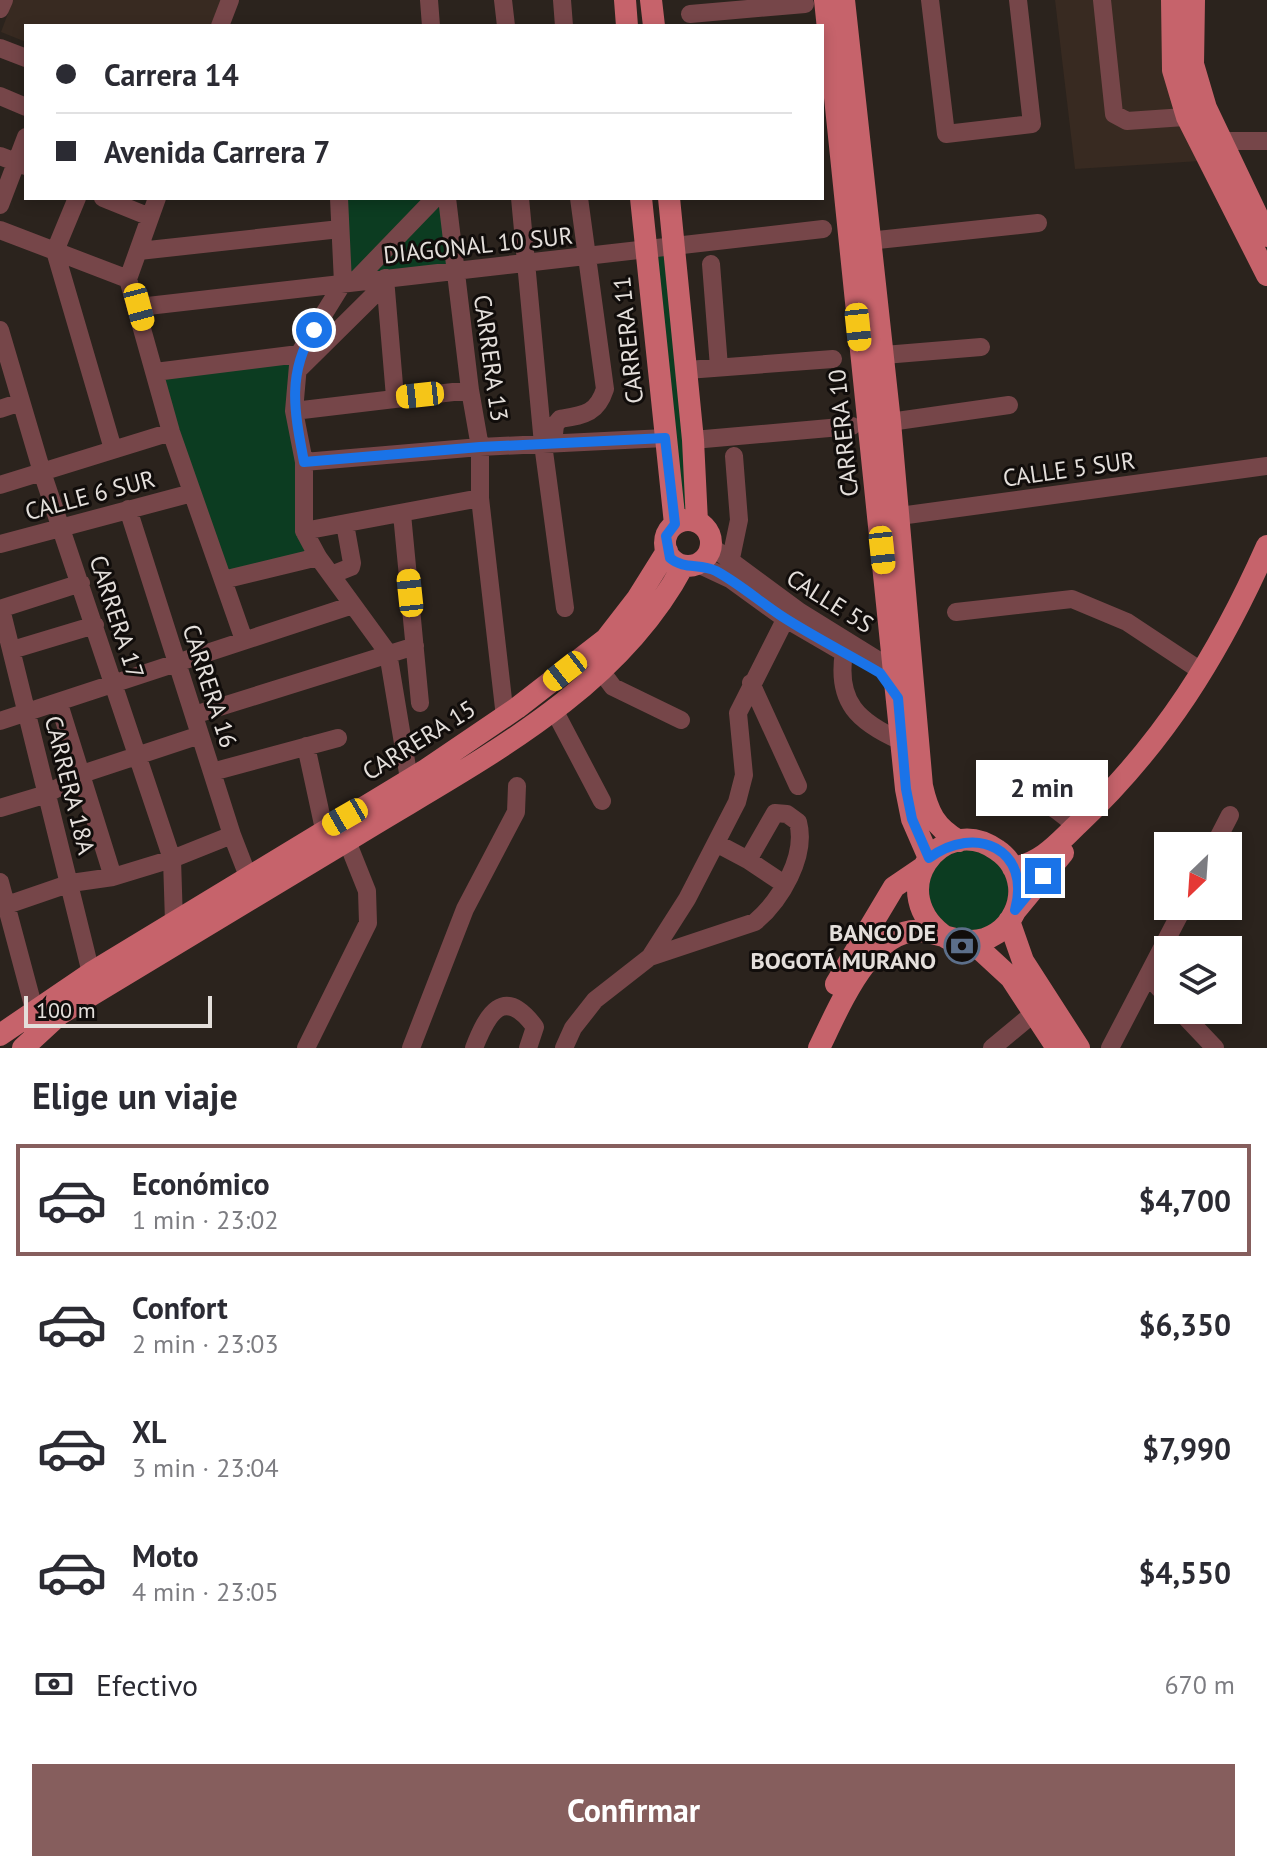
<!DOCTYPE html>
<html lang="es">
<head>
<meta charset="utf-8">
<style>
  :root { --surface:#fff; --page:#f2f2f3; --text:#2b2b33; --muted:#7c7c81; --line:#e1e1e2; --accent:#865e5d }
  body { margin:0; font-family:"PT Sans",sans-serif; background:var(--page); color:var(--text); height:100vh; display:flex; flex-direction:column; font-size:30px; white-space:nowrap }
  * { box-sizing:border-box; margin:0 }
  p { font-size:26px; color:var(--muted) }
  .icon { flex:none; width:44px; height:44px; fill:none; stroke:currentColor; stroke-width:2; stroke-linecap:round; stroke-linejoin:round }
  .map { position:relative; height:1048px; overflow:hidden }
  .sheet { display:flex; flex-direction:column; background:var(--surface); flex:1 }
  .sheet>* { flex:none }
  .guide { position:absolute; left:24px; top:24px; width:800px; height:176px; border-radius:0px; box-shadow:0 4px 12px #0003; display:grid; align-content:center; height:176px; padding:0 32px; background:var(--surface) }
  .needle { width:52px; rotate:205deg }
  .tools { position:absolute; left:1154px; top:832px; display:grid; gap:16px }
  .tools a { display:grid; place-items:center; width:88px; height:88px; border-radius:0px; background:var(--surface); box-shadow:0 4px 12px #0003; font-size:40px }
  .scale { position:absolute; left:24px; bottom:20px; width:188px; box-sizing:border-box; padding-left:8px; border:4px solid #e4dfdb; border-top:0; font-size:22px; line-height:28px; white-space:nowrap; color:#e4dfdb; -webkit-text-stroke:6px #110d0b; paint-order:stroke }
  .end { position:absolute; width:36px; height:36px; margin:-18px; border:10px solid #1a73e8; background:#fff; box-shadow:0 0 0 4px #fff }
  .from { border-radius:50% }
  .bubble { position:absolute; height:56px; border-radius:0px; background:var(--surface); box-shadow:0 4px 12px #0003; font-size:26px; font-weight:700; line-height:56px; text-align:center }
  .car { position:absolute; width:24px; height:48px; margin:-24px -12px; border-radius:10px; box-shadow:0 0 6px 2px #0007; background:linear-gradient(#f5c518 24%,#345 0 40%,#f5c518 0 76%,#345 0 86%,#f5c518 0) }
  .guide b { display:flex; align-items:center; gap:28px; height:76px; font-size:30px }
  .guide b+b { border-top:2px solid var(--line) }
  .guide i { width:20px; height:20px; background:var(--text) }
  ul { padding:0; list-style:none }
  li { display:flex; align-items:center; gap:24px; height:112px; margin:0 16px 12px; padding:0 16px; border:4px solid transparent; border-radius:0px }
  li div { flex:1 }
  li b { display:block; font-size:30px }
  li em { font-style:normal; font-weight:700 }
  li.current { border-color:var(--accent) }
  li>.icon { width:72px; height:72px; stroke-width:1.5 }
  h2 { padding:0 32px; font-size:36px; line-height:96px }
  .pay { display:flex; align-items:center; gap:20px; height:88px; padding:0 32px; font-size:30px }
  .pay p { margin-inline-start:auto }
  .primary-button { display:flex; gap:16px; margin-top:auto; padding:16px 32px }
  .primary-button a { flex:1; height:92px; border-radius:0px; background:var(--accent); color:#fff; font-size:32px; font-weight:700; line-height:92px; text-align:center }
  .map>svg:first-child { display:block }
  .built { fill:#382a21 }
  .green { fill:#0c3c21 }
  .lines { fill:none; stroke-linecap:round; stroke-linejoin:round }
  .minor { stroke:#764649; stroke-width:18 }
  .major { stroke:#c6636b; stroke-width:22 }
  .route { stroke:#1a73e8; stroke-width:10 }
  .labels { text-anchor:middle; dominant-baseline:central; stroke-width:6; stroke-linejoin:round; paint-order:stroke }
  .street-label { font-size:24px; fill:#e4dfdb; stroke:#110d0b }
  .poi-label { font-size:24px; font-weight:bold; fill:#e4dfdb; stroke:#110d0b; text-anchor:end }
</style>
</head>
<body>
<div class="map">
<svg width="1267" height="1048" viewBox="0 0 1267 1048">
  <rect width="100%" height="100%" fill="#2b231d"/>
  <path class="built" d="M 13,0 L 223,0 L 213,26 L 26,26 L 26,42 L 1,32 Z
    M 1055,0 L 1166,0 L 1200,161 L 1075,169 Z"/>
  <path class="green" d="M 343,198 L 442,198 L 451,268 L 349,275 Z
    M 666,254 L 690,511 L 681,516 L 657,255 Z
    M 299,354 L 294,411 L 318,557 L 223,580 L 155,372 Z
    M 966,847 C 1008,859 1018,881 1000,921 L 966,936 L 933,920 L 926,873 L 933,862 Z"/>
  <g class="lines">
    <path class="minor" d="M 429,0 L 431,26
      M 503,0 L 506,26
      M 562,0 L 564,26
      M 930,0 L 946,134 L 1032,124 L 1018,0
      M 1102,0 L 1114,114 L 1127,121 L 1199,116
      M 0,9 L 4,0
      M 690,14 L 805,4
      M 220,26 L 230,0
      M 0,48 L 26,58
      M 0,96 L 26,107
      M 1210,141 L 1267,141
      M 0,156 L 26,166
      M 77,198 L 55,251 L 113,449
      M 103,198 L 150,217
      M 157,198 L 128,279 L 171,432 L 244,640
      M 339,198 L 343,283 L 299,354 L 294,411 L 304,462 L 304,531 L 318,557 L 388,653 L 409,779
      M 447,198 L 470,390 L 480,447 L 480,498 L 505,717
      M 520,198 L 543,444 L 565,608
      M 0,205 L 26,137
      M 0,230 L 128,279
      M 868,241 L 1038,223
      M 139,251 L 340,229
      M 711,264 L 719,367
      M 385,278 L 395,397
      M 354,282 L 435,198
      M 139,307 L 823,229
      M 0,330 L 42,472 L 172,859 L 174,922
      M 872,356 L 981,347
      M 298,370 L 386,283
      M 687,370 L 833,359
      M 155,372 L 299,354
      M 0,409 L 21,402
      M 294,411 L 470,390
      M 890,422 L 1009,405
      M 693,440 L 852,426
      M 553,443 L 555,425 L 560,419 C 584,415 597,414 605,389 L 579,198
      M 304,462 L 480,447 L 665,438
      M 0,485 L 171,432
      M 128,509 L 232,835 L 253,889
      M 402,514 L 420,703
      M 885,518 L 1267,466
      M 304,531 L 480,498
      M 0,544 L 192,493
      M 712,547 L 800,612 L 900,674
      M 730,563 L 739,520 L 734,456
      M 698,564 L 730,579 L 784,618 L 839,650
      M 331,575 L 351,567 L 352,563 L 345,524
      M 223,580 L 318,557
      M 0,609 L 81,583
      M 1,609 L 91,973
      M 956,612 L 1072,599 L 1127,622 L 1201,671
      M 12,650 L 95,625
      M 844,652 C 836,702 858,722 901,741
      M 601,671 L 613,687 L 681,720
      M 751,683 L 798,786
      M 59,704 L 113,877
      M 553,708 L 602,801
      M 194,715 L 415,646
      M 0,721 L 353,605
      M 306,746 L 324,829
      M 212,772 L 338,738
      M 995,790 C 1028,794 1051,801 1075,826
      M 0,808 L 47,794 L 82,774 L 200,735
      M 1214,846 L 1230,815
      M 748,860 L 784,884
      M 0,882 L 34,1009
      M 7,905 L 71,883 L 113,877 L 172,859 L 232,835
      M 650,957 L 755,922 C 781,900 807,856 798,822 L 787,814 L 775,813 L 748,860 L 716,843
      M 1148,976 L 1168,998
      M 1179,1010 L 1215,1048
      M 306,1048 L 368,923 L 367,891 L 347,841
      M 411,1048 L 465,909 L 516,812 L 517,786
      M 474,1048 C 487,1015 503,984 535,1027 L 528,1048
      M 564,1048 L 573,1028 L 595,1000 L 650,957 L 687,899 L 737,802 L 744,775 L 738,713 L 792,606
      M 992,1048 L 1034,1013
      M 1110,1048 L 1184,906"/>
    <path class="major" d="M 625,0 L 627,26
      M 651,0 L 654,26
      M 825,0 L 906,789 L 912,819 L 929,858
      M 844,0 L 890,422 L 922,786 C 928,813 935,827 959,841
      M 1172,0 L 1173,70 L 1187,117 L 1267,275
      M 1194,0 L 1193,64 L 1206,108 L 1267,236
      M 641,198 L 675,524
      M 669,198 L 693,440 L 697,522
      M665 543a23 23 0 1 1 46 0a23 23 0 1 1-46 0Z
      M 1013,868 C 1042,863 1058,843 1078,824 C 1164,743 1219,654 1267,546
      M 1016,910 L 1063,853
      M 1009,921 L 1023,961 L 1079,1048
      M 972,942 L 1011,978 L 1057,1048
      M 836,984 L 894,887 L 922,868
      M 0,1035 L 91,973 L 424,771 L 517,708 L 606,639 L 637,599 L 667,551
      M 23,1048 L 60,1014 C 157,956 254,898 350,839 C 471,764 614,696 683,566
      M 819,1048 C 838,1010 873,920 927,932 C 952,937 973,949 997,933 C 1012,923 1021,904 1019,886 C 1017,871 1009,858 997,850 C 941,810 881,894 947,938"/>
  </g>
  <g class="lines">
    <path class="route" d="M 314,330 C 286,374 295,414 304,462 L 480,447 L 665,438 L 675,524 L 666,536 L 670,558 C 684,570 700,563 716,571 C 740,584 760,602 783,617 C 814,637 848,654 880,673 L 898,698 L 906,789 L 912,819 L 929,858 C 976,823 1032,850 1015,910 L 1043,876"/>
  </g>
  <defs>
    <symbol id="bank-ring" viewBox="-11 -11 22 22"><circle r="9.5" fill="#110d0b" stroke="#5c6f8a" stroke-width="1.5"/><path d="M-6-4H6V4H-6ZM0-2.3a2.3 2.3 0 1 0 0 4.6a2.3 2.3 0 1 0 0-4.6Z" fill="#5c6f8a"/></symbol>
  </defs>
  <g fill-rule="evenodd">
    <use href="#bank-ring" x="942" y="926" width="40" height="40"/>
  </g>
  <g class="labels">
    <g class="street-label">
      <text transform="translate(478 245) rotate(-6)">DIAGONAL 10 SUR</text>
      <text transform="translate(628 340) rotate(-96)">CARRERA 11</text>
      <text transform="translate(491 358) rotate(82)">CARRERA 13</text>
      <text transform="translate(843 433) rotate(-96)">CARRERA 10</text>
      <text transform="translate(1069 469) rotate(-8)">CALLE 5 SUR</text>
      <text transform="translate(90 495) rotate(-15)">CALLE 6 SUR</text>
      <text transform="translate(830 601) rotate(32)">CALLE 5S</text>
      <text transform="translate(117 617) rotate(72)">CARRERA 17</text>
      <text transform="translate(210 686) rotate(72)">CARRERA 16</text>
      <text transform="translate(419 740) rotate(-32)">CARRERA 15</text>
      <text transform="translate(70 785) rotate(76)">CARRERA 18A</text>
    </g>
    <g class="poi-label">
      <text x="936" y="932">BANCO DE<tspan x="936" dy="28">BOGOTÁ MURANO</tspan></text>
    </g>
  </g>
</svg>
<div class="tools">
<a><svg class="needle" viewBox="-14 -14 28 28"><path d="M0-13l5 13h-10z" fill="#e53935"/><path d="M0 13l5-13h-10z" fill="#7c7c81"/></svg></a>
<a><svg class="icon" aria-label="layers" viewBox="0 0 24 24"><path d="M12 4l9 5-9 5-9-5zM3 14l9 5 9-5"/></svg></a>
</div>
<div class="scale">100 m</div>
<i class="end from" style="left:314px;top:330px"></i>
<i class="end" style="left:1043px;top:876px"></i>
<div class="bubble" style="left:976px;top:760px;width:132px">2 min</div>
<i class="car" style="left:139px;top:307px;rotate:165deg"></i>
<i class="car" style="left:858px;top:327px;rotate:174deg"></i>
<i class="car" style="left:420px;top:395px;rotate:264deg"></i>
<i class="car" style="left:882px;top:550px;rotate:174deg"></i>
<i class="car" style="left:410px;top:593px;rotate:354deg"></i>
<i class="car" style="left:565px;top:671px;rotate:232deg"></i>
<i class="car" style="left:345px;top:817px;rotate:240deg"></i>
<div class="guide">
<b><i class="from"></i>Carrera 14</b>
<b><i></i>Avenida Carrera 7</b>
</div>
</div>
<section class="sheet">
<h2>Elige un viaje</h2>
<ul>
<li class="current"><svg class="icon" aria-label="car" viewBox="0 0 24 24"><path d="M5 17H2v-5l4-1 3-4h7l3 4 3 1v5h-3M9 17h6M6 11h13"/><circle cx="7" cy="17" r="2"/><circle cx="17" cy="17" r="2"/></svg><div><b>Económico</b><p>1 min · 23:02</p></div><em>$4,700</em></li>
<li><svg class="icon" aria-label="car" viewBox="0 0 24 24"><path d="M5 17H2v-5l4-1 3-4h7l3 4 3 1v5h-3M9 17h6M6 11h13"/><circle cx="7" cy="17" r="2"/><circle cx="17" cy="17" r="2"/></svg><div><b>Confort</b><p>2 min · 23:03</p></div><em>$6,350</em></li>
<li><svg class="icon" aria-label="car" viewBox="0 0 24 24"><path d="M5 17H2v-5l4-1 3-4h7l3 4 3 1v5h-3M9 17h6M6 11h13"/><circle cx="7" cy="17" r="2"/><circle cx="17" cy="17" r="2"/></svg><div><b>XL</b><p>3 min · 23:04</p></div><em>$7,990</em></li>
<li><svg class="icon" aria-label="car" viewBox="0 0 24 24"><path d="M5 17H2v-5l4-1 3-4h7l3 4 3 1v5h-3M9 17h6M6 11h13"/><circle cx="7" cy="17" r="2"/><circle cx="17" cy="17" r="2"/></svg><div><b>Moto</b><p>4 min · 23:05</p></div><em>$4,550</em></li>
</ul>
<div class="pay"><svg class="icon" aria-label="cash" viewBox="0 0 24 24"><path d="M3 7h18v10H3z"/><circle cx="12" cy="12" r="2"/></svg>Efectivo<p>670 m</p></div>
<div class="primary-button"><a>Confirmar</a></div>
</section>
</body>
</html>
